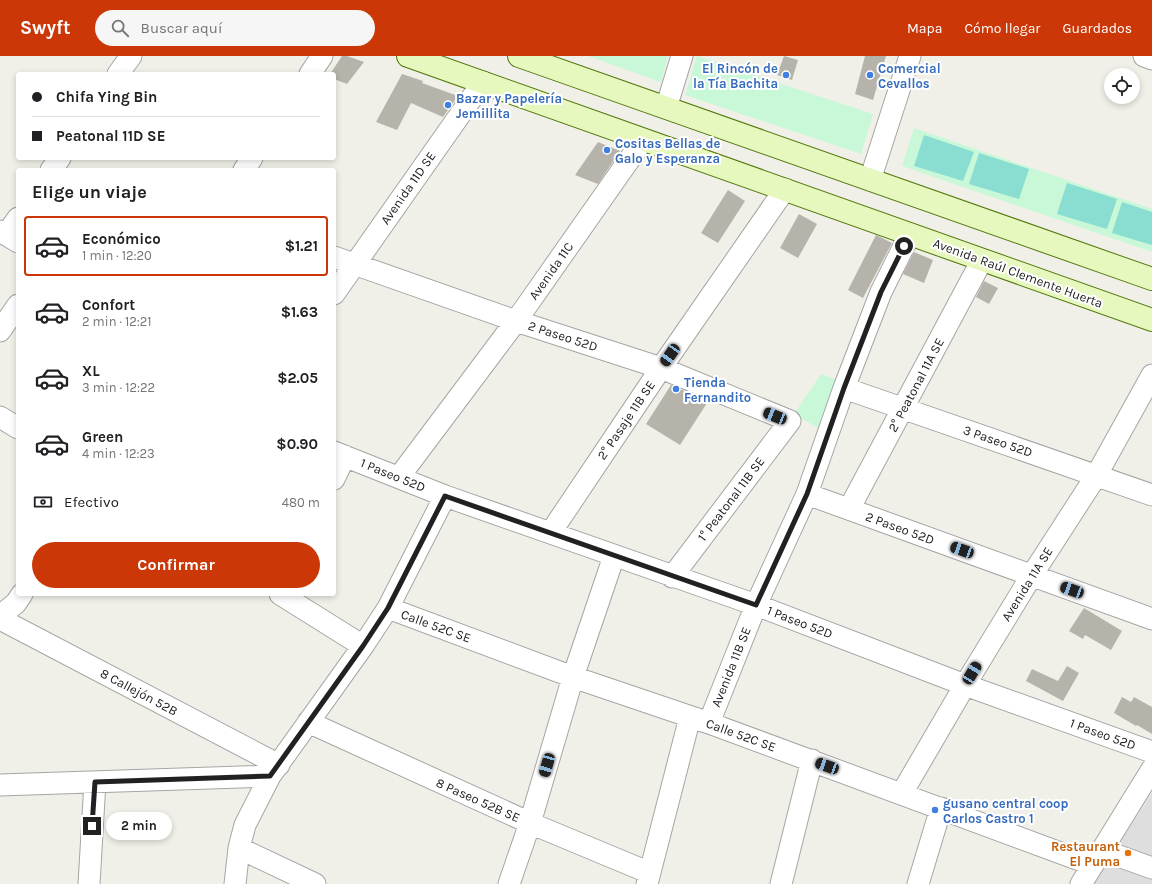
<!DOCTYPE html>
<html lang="es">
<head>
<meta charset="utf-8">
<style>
  :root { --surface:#fff; --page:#f6f6f6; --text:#202124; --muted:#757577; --line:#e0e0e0; --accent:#cb3707 }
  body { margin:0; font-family:Karla,sans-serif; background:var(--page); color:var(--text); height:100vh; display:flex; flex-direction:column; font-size:15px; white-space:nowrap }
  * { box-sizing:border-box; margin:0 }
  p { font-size:13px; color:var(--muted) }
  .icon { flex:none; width:22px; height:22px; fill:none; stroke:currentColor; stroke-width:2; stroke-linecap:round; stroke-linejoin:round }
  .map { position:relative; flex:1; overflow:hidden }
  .sheet { position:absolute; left:16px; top:112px; width:320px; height:428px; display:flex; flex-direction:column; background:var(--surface); border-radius:4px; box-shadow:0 2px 6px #0003 }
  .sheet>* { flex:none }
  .top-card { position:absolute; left:16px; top:16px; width:320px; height:88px; border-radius:4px; box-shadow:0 2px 6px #0003; display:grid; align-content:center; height:88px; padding:0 16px; background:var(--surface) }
  .fabs { position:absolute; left:1104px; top:12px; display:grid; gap:8px }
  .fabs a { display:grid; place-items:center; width:36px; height:36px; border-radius:50%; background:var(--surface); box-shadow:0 2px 6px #0003; font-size:20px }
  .end { position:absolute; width:18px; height:18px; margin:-9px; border:5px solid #212121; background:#fff; box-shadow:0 0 0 2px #fff }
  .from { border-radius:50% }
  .bubble { position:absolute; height:28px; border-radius:14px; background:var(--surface); box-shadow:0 2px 6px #0003; font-size:13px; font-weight:700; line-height:28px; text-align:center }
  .car { position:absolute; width:12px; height:24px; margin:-12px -6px; border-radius:5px; box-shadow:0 0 3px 1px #0007; background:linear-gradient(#222 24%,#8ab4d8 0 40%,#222 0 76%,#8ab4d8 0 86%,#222 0) }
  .top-card b { display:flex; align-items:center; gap:14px; height:38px; font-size:15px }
  .top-card b+b { border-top:1px solid var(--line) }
  .top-card i { width:10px; height:10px; background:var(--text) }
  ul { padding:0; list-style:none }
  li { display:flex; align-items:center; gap:12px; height:60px; margin:0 8px 6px; padding:0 8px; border:2px solid transparent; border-radius:4px }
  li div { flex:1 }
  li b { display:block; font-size:15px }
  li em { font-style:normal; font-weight:700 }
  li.current { border-color:var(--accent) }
  li>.icon { width:36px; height:36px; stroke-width:1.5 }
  h2 { padding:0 16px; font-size:18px; line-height:48px }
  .pay { display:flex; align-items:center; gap:10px; height:44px; padding:0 16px; font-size:15px }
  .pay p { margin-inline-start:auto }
  .action { display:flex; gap:8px; margin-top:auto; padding:8px 16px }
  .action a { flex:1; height:46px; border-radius:24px; background:var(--accent); color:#fff; font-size:16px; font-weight:700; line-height:46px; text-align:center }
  header { display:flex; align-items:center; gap:24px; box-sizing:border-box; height:56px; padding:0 20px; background:var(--accent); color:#fff }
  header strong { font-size:19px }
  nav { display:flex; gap:22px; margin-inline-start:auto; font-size:14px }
  .search { width:280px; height:36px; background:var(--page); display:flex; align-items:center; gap:10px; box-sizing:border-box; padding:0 14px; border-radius:22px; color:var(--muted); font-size:15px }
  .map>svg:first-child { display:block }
  .residential { fill:#dfdede }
  .park { fill:#c8f8d7 }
  .pitch { fill:#89ddd1 }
  .building { fill:#b6b3aa }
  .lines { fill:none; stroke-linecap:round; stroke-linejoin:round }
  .street-casing { stroke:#a5a5a5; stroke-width:23 }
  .secondary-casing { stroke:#507709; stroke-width:24 }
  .street { stroke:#fff; stroke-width:21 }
  .secondary { stroke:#e7f8bf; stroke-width:22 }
  .route { stroke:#212121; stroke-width:5 }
  .shop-dot { fill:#3f7fe0; stroke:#fff; stroke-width:1.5 }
  .food-dot { fill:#e8710a; stroke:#fff; stroke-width:1.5 }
  .labels { text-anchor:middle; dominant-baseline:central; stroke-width:4; stroke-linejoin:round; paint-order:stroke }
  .shop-label { font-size:13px; font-weight:bold; fill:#366cbe; stroke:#fff; text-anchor:start }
  .street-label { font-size:13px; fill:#212121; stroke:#fff }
  .food-label { font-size:13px; font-weight:bold; fill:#c56008; stroke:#fff; text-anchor:end }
</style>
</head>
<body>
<header>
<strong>Swyft</strong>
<div class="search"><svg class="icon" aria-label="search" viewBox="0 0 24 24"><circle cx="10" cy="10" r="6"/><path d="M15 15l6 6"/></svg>Buscar aquí</div>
<nav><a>Mapa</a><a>Cómo llegar</a><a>Guardados</a></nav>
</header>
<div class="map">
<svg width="1152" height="828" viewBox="0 0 1152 828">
  <rect width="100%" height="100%" fill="#f1f0e8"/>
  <path class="residential" d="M 1152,737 L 1152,828 L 1093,828 Z"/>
  <path class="park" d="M 588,0 L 668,0 L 661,26 Z
    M 697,0 L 873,58 L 861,98 L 685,39 Z
    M 914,72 L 1152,153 L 1152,196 L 902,110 Z
    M 821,318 L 837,324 L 820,373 L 794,358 Z"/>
  <path class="pitch" d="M 924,79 L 974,96 L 963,125 L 914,110 Z
    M 979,97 L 1029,113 L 1019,143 L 969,128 Z
    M 1067,127 L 1117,143 L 1107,173 L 1057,158 Z
    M 1122,146 L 1152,156 L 1152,189 L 1112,177 Z"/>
  <path class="building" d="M 342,0 L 347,0 L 364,6 L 347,28 L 334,23 L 334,18 L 330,18 Z
    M 784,0 L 798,4 L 792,24 L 777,19 Z
    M 865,0 L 886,0 L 873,44 L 855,38 Z
    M 402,18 L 423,25 L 422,27 L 458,40 L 443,61 L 411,47 L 397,74 L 376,66 Z
    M 598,86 L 620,95 L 598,128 L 575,119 Z
    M 728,134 L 745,145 L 718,187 L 701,177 Z
    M 799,158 L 817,168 L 798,202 L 780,192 Z
    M 876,179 L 892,187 L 863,242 L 848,234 Z
    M 914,196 L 933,204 L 924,227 L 903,218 Z
    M 984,225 L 998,232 L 989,248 L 976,241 Z
    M 671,329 L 694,339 L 707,347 L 680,389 L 646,368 Z
    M 1084,552 L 1122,575 L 1111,594 L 1085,579 L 1083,583 L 1069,575 Z
    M 1067,610 L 1079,617 L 1063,645 L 1026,625 L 1032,613 L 1058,625 Z
    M 1122,641 L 1131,646 L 1134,641 L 1152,651 L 1152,678 L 1137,669 L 1136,670 L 1114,657 Z"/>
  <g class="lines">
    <defs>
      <path id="street" d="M 1144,0 L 1152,3
        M 118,18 L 131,0
        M 310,18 L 322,0
        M 666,52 L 682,0
        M 51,114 L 60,102
        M 244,114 L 252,102
        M 870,124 L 910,0
        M 0,175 L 18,186
        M 6,179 L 18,162
        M 334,201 L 516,265 L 661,312 L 790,365 L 672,521
        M 334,238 L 483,26
        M 0,275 L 18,249
        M 844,332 L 1152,439
        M 0,361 L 18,372
        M 334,396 L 445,440 L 756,549 L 965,629 L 1152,696
        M 399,421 L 516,265 L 643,84
        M 334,423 L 345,400
        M 807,438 L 1152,563
        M 849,453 L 982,204
        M 551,476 L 661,312 L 785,133
        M 280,538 L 363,590
        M 388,552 L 573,621 L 709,667 L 1093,809
        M 0,560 L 16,547 L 22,538
        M 0,563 L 279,709
        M 308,666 L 530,767 L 650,817
        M 709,667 L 756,549 L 807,438 L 844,332 L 881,236 L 910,178
        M 0,729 L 270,720
        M 902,737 L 965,629 L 1032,519 L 1096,420 L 1152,319
        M 239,792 L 315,828
        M 1102,794 L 1152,812
        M 89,828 L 95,726
        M 235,828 L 239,792 L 245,769 L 270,720 L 363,590 L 388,552 L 445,440
        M 509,828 L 530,767 L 573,621 L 614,500
        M 647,828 L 690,661
        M 781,828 L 812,704
        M 918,828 L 941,752
        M 1081,828 L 1152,713"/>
      <path id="secondary" d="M 408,0 L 1152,264
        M 519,0 L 1152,223"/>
    </defs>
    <use href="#street" class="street-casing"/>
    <use href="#secondary" class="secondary-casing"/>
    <use href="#street" class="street"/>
    <use href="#secondary" class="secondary"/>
  </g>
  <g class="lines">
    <path class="route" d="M 92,770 L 95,726 L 270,720 L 363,590 L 388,552 L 445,440 L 756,549 L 807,438 L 844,332 L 881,236 L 904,190"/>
  </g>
  <g class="shop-dot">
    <circle cx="786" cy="19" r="4"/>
    <circle cx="870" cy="19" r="4"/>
    <circle cx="448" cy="49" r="4"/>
    <circle cx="607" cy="94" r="4"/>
    <circle cx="676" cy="333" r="4"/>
    <circle cx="935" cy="754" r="4"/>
  </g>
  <circle class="food-dot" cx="1128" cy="797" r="4"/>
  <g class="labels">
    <g class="shop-label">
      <text x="778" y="12" text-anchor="end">El Rincón de<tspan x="778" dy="15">la Tía Bachita</tspan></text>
      <text x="878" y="12">Comercial<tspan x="878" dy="15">Cevallos</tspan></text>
      <text x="456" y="42">Bazar y Papelería<tspan x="456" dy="15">Jemillita</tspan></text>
      <text x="615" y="87">Cositas Bellas de<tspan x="615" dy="15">Galo y Esperanza</tspan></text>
      <text x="684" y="326">Tienda<tspan x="684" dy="15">Fernandito</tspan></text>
      <text x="943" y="747">gusano central coop<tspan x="943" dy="15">Carlos Castro 1</tspan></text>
    </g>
    <g class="street-label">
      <text transform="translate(408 132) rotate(-55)">Avenida 11D SE</text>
      <text transform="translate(551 215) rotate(-55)">Avenida 11C</text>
      <text transform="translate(1018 217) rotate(20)">Avenida Raúl Clemente Huerta</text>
      <text transform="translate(563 280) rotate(18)">2 Paseo 52D</text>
      <text transform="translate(916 329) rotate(-62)">2° Peatonal 11A SE</text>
      <text transform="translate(626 364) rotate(-56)">2° Pasaje 11B SE</text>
      <text transform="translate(998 385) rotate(19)">3 Paseo 52D</text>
      <text transform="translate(393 419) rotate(22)">1 Paseo 52D</text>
      <text transform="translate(731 443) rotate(-53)">1° Peatonal 11B SE</text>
      <text transform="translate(900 472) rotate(20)">2 Paseo 52D</text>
      <text transform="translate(1027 528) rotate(-58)">Avenida 11A SE</text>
      <text transform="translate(800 566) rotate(21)">1 Paseo 52D</text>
      <text transform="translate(436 570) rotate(20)">Calle 52C SE</text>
      <text transform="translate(731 611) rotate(-68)">Avenida 11B SE</text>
      <text transform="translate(139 636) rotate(28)">8 Callejón 52B</text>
      <text transform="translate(1103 678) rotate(20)">1 Paseo 52D</text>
      <text transform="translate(741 679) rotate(20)">Calle 52C SE</text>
      <text transform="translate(478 744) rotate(24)">8 Paseo 52B SE</text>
    </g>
    <g class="food-label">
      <text x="1120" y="790">Restaurant<tspan x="1120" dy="15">El Puma</tspan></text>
    </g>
  </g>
</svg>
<div class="fabs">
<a><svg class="icon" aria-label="locate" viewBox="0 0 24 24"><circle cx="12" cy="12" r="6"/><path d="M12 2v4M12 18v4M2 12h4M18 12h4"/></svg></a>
</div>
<i class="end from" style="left:904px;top:190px"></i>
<i class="end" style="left:92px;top:770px"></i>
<div class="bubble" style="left:106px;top:756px;width:66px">2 min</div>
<i class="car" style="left:670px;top:299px;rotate:215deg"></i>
<i class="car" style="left:775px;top:360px;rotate:292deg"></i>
<i class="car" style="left:962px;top:494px;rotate:290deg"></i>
<i class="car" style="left:1072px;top:534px;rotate:290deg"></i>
<i class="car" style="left:972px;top:617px;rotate:31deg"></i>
<i class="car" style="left:547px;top:709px;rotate:196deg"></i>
<i class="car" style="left:827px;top:710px;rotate:290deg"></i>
<div class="top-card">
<b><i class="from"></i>Chifa Ying Bin</b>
<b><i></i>Peatonal 11D SE</b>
</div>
<section class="sheet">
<h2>Elige un viaje</h2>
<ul>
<li class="current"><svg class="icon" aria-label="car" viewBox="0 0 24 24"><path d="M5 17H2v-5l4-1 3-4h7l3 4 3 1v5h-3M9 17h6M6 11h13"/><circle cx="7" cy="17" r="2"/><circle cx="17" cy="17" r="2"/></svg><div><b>Económico</b><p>1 min · 12:20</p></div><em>$1.21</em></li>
<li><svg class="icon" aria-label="car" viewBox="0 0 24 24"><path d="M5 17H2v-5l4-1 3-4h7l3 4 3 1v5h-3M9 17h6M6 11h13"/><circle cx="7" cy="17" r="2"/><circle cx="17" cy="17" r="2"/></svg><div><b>Confort</b><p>2 min · 12:21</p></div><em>$1.63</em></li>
<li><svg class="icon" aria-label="car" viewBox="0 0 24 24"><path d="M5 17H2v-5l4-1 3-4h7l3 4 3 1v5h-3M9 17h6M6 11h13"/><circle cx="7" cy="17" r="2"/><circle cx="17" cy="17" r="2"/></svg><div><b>XL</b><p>3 min · 12:22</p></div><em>$2.05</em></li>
<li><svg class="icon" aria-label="car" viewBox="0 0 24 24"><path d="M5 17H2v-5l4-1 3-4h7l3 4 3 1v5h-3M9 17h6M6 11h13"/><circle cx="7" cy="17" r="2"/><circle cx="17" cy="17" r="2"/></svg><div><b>Green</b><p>4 min · 12:23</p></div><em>$0.90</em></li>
</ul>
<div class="pay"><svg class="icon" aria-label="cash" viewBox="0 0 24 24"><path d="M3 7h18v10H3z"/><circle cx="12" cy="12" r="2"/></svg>Efectivo<p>480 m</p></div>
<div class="action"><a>Confirmar</a></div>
</section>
</div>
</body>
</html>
